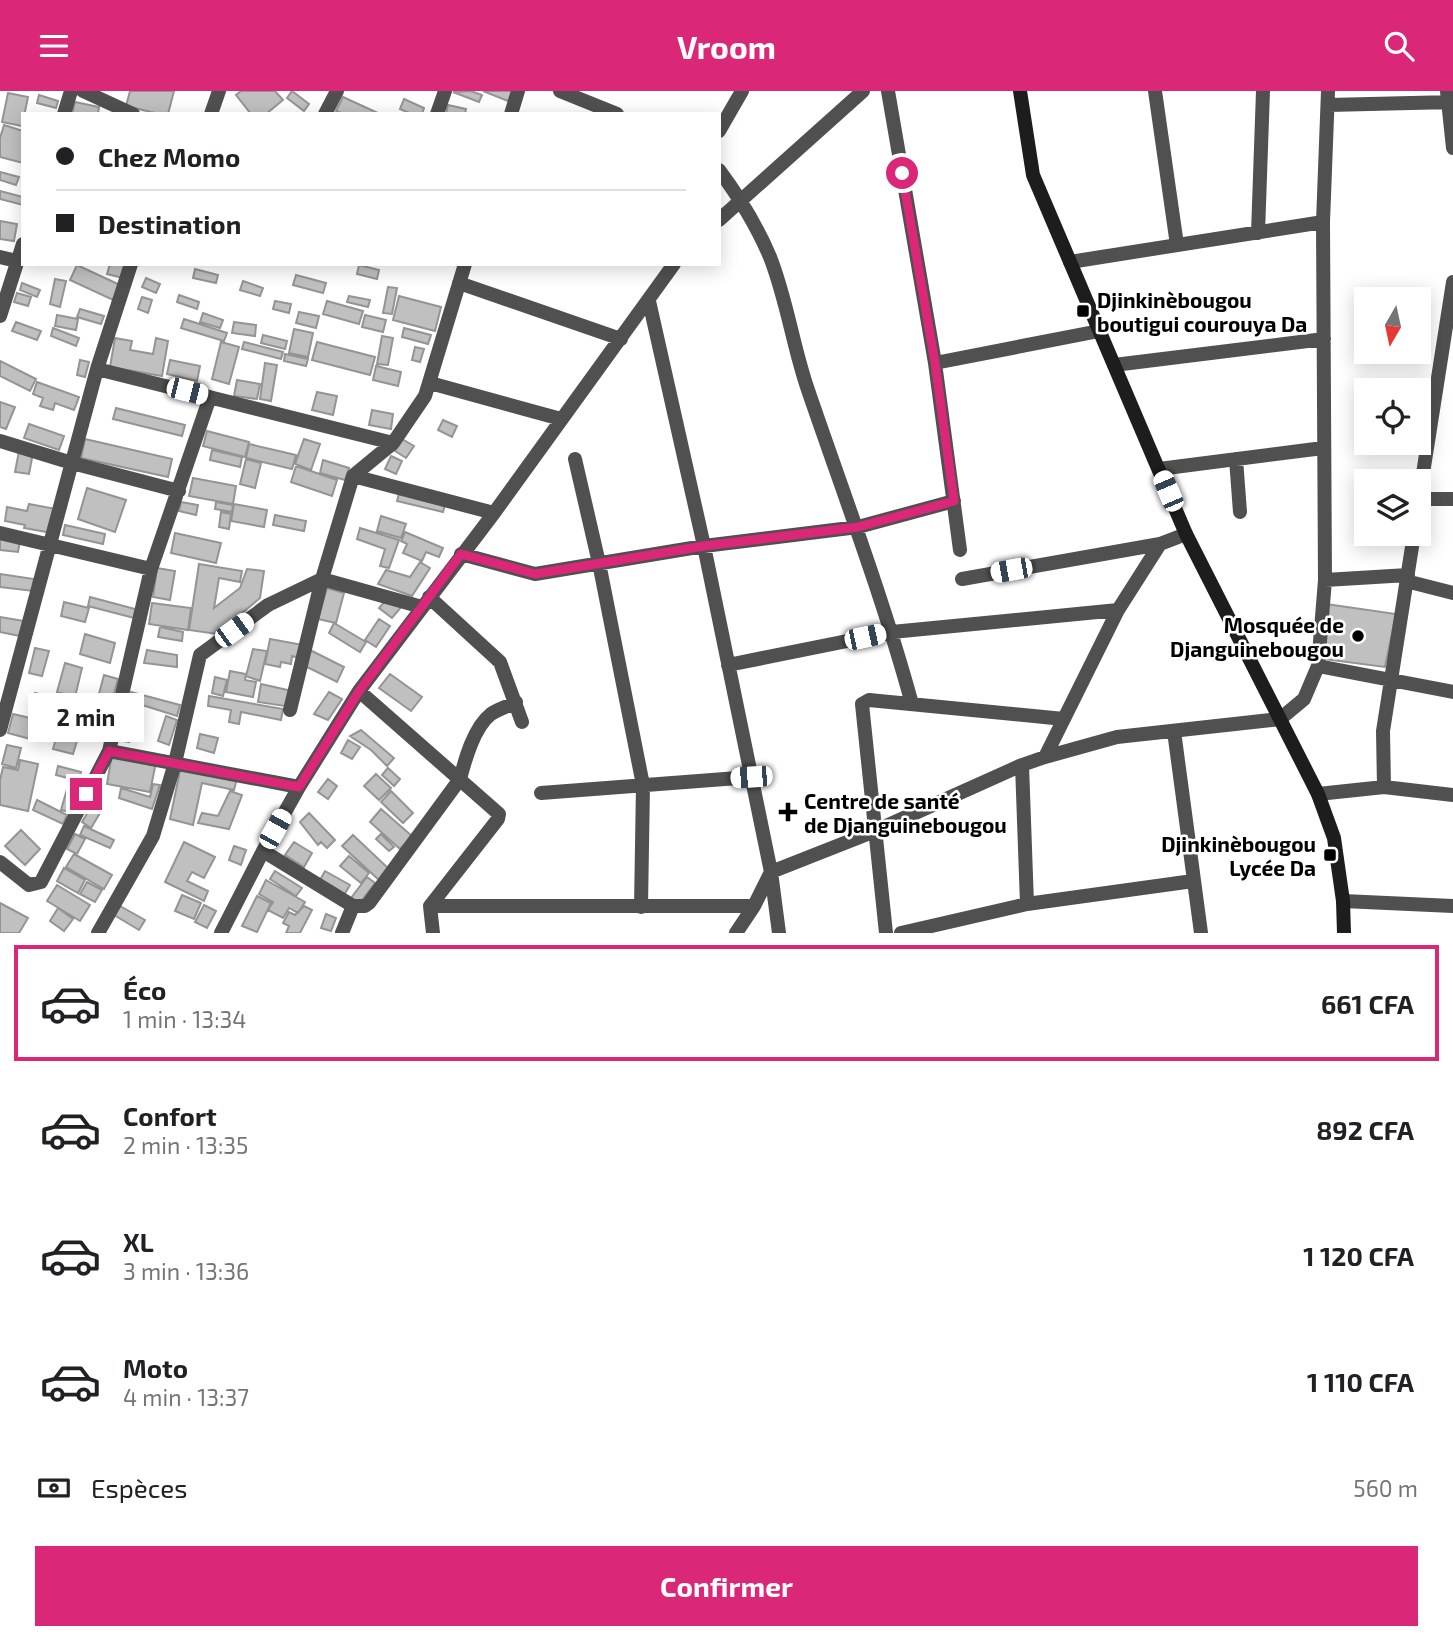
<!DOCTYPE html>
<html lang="fr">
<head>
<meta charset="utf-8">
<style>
  :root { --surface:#fff; --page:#f2f2f2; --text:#202124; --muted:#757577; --line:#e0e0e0; --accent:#db2777 }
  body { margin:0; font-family:"Exo 2",sans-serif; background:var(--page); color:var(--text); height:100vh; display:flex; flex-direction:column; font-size:26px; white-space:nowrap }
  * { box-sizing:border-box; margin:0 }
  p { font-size:23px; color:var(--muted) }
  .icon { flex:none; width:38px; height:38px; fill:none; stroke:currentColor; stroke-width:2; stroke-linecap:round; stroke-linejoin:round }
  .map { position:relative; height:842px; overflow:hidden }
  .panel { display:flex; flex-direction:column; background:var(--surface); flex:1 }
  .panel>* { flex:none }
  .guide { position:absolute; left:21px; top:21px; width:700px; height:154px; border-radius:0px; box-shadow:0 4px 18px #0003; display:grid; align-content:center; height:154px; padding:0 35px; background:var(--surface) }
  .needle { width:46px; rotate:189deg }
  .tools { position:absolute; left:1354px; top:196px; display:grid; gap:14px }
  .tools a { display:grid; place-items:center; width:77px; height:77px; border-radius:0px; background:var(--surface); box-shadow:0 4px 18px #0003; font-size:35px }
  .end { position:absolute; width:32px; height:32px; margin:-16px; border:9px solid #db2777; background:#fff; box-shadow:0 0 0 4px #fff }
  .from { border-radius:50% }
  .bubble { position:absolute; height:49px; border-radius:0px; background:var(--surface); box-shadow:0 4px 18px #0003; font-size:23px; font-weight:700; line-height:49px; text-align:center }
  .car { position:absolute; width:21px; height:42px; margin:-21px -10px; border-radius:9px; box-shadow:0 0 5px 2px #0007; background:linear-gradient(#fff 24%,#345 0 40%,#fff 0 76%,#345 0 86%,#fff 0) }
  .guide b { display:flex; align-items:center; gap:24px; height:66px; font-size:26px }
  .guide b+b { border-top:2px solid var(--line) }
  .guide i { width:18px; height:18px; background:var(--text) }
  ul { padding:12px 0 0; list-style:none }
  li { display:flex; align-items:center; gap:21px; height:116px; margin:0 14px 10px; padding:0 21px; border:4px solid transparent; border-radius:0px }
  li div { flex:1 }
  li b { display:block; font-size:26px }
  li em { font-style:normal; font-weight:700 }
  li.selected { border-color:var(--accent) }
  li>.icon { width:63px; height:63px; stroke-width:1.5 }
  .pay { display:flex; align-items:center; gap:18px; height:77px; padding:0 35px; font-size:26px }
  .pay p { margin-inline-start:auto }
  .cta { display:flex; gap:14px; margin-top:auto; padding:14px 35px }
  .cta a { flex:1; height:80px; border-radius:0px; background:var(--accent); color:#fff; font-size:28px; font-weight:700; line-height:80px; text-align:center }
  header { display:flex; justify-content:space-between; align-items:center; height:91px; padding:0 35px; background:var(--accent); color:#fff; font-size:32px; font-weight:700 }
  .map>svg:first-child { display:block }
  .building { fill:#c0c0c0; stroke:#949494; stroke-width:2 }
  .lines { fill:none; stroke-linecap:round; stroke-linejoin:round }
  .street { stroke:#505050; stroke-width:14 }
  .secondary { stroke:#1d1d1d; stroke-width:14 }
  .route { stroke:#db2777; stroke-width:9 }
  .poi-dot { fill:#000; stroke:#fff; stroke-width:2.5 }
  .labels { text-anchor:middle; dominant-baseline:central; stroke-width:5; stroke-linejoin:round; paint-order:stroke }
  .poi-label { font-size:21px; font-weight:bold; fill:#000; stroke:#fff; text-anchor:start }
</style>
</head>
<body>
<header><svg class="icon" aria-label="menu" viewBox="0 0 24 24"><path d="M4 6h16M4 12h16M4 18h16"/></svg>Vroom<svg class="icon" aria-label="search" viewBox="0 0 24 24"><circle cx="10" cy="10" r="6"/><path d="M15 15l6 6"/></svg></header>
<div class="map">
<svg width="1453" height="842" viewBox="0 0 1453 842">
  <rect width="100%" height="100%" fill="#fff"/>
  <path class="building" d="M 130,0 L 174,0 L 168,23 L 159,23 L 126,15 Z
    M 241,0 L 275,0 L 283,9 L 266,23 L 251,23 L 236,4 Z
    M 292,0 L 309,13 L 304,20 L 287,7 Z
    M 471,0 L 482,4 L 479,11 L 453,1 Z
    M 483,0 L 513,0 L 508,10 Z
    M 8,2 L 28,6 L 22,35 L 2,31 Z
    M 39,4 L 58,10 L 56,17 L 37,12 Z
    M 343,6 L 380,23 L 344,23 L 336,20 Z
    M 404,8 L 424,17 L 422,23 L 411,23 L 400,18 Z
    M 75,11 L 99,16 L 98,23 L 72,23 Z
    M 448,14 L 466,18 L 465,23 L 446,23 Z
    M 4,34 L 23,40 L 23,72 L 0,66 L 0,47 Z
    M 0,81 L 19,86 L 16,94 L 0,89 Z
    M 0,100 L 23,106 L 23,114 L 0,108 Z
    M 0,130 L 17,133 L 14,150 L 0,148 Z
    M 110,173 L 125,173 L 123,187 L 107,183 Z
    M 77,174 L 120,194 L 113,209 L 70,189 Z
    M 359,174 L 379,179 L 377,188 L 357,183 Z
    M 195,178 L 218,184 L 216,192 L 193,187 Z
    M 296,184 L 326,192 L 323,202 L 293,194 Z
    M 146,187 L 160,193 L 156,202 L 142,196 Z
    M 55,188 L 66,190 L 60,216 L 50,213 Z
    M 243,190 L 263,197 L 260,205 L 240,199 Z
    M 22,192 L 40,199 L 37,206 L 20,199 Z
    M 388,196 L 397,197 L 392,223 L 383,222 Z
    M 17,202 L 31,206 L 28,215 L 14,211 Z
    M 179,204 L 199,211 L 197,218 L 177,211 Z
    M 349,205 L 370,209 L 368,216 L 347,211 Z
    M 399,205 L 441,216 L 435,240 L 393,229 Z
    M 142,206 L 152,209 L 148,222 L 138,218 Z
    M 275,210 L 291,213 L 289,222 L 273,218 Z
    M 327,210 L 363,220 L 359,233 L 323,223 Z
    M 80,218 L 104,225 L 101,233 L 77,226 Z
    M 299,221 L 319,225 L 316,237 L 296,232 Z
    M 203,222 L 223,229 L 220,237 L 200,231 Z
    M 57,224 L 78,228 L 76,239 L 55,235 Z
    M 365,224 L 386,229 L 383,241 L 362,236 Z
    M 184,228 L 227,242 L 224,250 L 181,237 Z
    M 16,231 L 41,240 L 37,249 L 12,240 Z
    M 234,231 L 256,234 L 255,245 L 232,242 Z
    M 53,237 L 79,247 L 76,255 L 51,245 Z
    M 404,237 L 431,244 L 428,253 L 402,246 Z
    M 294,238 L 313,242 L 308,266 L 289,262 Z
    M 263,244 L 287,250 L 285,258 L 261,252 Z
    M 382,245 L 393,247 L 388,274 L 377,273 Z
    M 115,247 L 132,250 L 130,259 L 153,263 L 156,247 L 168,250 L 162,285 L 110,276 Z
    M 221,251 L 239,256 L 229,293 L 212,288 Z
    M 244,251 L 283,261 L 281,268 L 242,258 Z
    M 317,251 L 375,266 L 370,284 L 312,269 Z
    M 415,256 L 424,258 L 420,271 L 412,269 Z
    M 285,263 L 308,268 L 306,275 L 284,270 Z
    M 80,269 L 89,271 L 85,286 L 77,284 Z
    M 170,269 L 200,275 L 197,290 L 167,283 Z
    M 0,270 L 36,288 L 30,300 L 0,285 Z
    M 265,272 L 277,274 L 271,310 L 260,308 Z
    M 376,275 L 401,281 L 398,295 L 373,289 Z
    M 237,289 L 260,293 L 257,308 L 234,305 Z
    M 37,291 L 79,306 L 74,319 L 55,312 L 53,319 L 40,315 L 43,307 L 33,303 Z
    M 317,301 L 337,305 L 333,324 L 312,319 Z
    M 0,311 L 15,316 L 6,338 L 0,336 Z
    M 116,317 L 185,334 L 182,345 L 113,328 Z
    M 372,319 L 393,323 L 391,338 L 369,334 Z
    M 443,329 L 457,335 L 452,346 L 438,339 Z
    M 29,333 L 64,345 L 59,359 L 24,347 Z
    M 207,340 L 249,351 L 245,366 L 203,355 Z
    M 85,348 L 172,368 L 168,386 L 81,367 Z
    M 304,348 L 320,353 L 311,379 L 295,373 Z
    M 402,348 L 414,355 L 406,367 L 395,360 Z
    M 249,353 L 296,364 L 292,378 L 246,367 Z
    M 212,359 L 242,366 L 240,376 L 210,369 Z
    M 19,360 L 33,362 L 29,383 L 15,381 Z
    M 391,365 L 402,370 L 396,383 L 385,378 Z
    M 246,368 L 261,372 L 255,397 L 240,393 Z
    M 323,369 L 349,377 L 345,389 L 320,382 Z
    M 296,375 L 337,389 L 332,405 L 291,391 Z
    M 193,387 L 236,395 L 233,413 L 189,405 Z
    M 87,397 L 126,409 L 115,441 L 78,428 Z
    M 400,399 L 446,410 L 443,421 L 397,410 Z
    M 181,411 L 198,414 L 196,424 L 179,420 Z
    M 216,411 L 233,414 L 232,421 L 215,418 Z
    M 29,413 L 56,418 L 52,442 L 24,437 L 25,434 L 5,430 L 7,416 L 27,420 Z
    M 234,413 L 267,419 L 264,436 L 231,430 Z
    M 221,421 L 231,423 L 229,438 L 219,436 Z
    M 275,424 L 306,430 L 304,440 L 273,434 Z
    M 381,425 L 406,433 L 401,447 L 377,440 Z
    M 65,434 L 105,443 L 103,453 L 63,444 Z
    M 360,437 L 399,449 L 389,477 L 380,475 L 385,458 L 357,448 Z
    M 405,441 L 443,457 L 439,466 L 426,461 L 422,470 L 403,462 L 407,453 L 401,450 Z
    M 175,442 L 221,452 L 216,472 L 171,462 Z
    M 0,447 L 20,450 L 18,461 L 0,459 Z
    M 420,471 L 430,477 L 412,505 L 378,493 L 386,479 L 410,486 Z
    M 199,473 L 242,480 L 240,491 L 219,487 L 214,517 L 240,497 L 247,478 L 264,480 L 260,507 L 217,543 L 189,539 Z
    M 157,477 L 175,480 L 170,509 L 153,506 Z
    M 0,483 L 34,488 L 33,500 L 0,496 Z
    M 327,497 L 344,502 L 336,532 L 318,528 Z
    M 390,504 L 403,514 L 392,527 L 379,517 Z
    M 90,506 L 135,518 L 134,527 L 88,515 Z
    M 64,511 L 89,517 L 85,531 L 61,525 Z
    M 152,512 L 191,517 L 188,539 L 149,533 Z
    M 1326,513 L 1396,523 L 1385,576 L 1323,568 Z
    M 0,526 L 24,530 L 20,545 L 0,541 Z
    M 379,528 L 390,535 L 376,556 L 365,549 Z
    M 334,532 L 366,551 L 360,561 L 329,542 Z
    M 160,536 L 183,541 L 182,550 L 158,546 Z
    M 85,543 L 115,552 L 110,572 L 80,563 Z
    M 270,548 L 303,554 L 300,567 L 292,565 L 291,573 L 281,571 L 280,576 L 265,573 Z
    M 35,557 L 49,560 L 42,585 L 29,582 Z
    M 253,558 L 267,560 L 260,590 L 246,585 Z
    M 147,559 L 177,564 L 177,576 L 144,572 Z
    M 310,559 L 344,576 L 337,591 L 303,574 Z
    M 65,572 L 82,577 L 75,606 L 57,601 Z
    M 230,580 L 246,583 L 245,589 L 256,591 L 253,606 L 226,601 Z
    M 390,583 L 422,606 L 411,620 L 379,597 Z
    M 104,584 L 118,588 L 110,617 L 96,614 Z
    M 215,586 L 227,589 L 223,605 L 212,602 Z
    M 261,593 L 292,600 L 285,615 L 258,611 Z
    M 131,601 L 180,614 L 177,625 L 139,613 L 129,651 L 119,649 Z
    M 329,601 L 342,608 L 328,629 L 314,623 Z
    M 35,602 L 60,608 L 57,619 L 32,613 Z
    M 209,605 L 283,618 L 281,629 L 241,621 L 239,633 L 229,631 L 231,619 L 208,615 Z
    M 66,616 L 82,620 L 78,634 L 63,630 Z
    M 13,623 L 39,629 L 34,649 L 8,642 Z
    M 166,625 L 177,629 L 169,654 L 158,650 Z
    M 41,627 L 53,630 L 49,645 L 37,642 Z
    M 361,639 L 394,667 L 387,675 L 371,659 L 350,645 Z
    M 200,643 L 218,647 L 214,662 L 197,657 Z
    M 57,644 L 77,650 L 73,663 L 53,658 Z
    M 348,649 L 360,656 L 352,668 L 341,662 Z
    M 7,654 L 21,657 L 16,677 L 2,673 Z
    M 112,663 L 156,671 L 150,701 L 107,693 Z
    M 20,669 L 38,673 L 28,720 L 0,714 L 0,689 L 3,676 L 18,679 Z
    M 58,675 L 81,681 L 79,690 L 56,684 Z
    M 181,675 L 237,687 L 234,699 L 202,692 L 193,734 L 170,728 Z
    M 388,677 L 400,688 L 394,695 L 382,684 Z
    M 376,683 L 391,697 L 379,709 L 364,695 Z
    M 328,688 L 337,695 L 328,708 L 318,701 Z
    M 153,693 L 160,694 L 152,718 L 119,707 L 121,697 L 150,706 Z
    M 67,698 L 75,701 L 70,721 L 61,719 Z
    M 230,700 L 242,704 L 229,738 L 198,732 L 202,722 L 218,725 Z
    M 391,700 L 413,722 L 403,732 L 381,711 Z
    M 37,709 L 67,724 L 63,733 L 33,719 Z
    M 91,716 L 100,722 L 91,737 L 82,731 Z
    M 381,718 L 412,745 L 400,758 L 370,731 Z
    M 309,722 L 335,749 L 327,757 L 321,751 L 318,754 L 300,731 Z
    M 84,735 L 114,749 L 110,757 L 80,744 Z
    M 21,739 L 40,758 L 25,774 L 5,755 Z
    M 75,743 L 85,748 L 77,763 L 67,758 Z
    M 381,743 L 394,756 L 389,760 L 376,748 Z
    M 353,744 L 389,778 L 379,789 L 342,755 Z
    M 184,751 L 215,766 L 204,787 L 192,781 L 187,790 L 208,800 L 204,810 L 165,791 Z
    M 294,751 L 312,762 L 304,776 L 285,764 Z
    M 234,755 L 246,759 L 241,774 L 229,769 Z
    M 74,763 L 112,784 L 104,798 L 66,776 Z
    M 349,765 L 369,782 L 361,792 L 340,775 Z
    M 64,777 L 85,789 L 78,802 L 57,790 Z
    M 275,780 L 302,797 L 296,805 L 270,788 Z
    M 325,780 L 350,794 L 344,804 L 320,789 Z
    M 367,786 L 375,792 L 359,813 L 351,807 Z
    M 266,789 L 305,811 L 298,822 L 289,817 L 283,827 L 268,819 L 273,811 L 259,803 Z
    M 87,791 L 102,799 L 95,811 L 80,803 Z
    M 57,794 L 90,814 L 80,830 L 47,810 Z
    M 182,804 L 201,812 L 194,828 L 175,820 Z
    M 257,805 L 271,812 L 257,841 L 242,835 Z
    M 0,812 L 28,827 L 19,842 L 0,842 Z
    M 204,814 L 216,820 L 207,837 L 195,831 Z
    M 120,815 L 145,829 L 139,839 L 114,824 Z
    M 304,815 L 312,819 L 300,842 L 286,842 L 289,835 L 283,832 L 289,821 L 295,824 Z
    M 58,817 L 73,828 L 64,840 L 50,830 Z
    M 326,823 L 336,827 L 331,840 L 321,837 Z"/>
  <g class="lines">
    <path class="street" d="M 83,0 L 133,23
      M 560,0 L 617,23
      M 888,0 L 935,272 L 960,459
      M 1155,0 L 1177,154
      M 1447,0 L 1453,57
      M 1328,14 L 1453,11
      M 64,23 L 71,0
      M 211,23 L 219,0
      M 325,23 L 337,0
      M 437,23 L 445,0
      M 511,23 L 518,0
      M 719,40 L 742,0
      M 719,79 C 739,106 757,135 770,166 C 787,209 793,256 808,299 C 844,404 883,507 912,613
      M 719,129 L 863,0
      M 1258,142 L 1263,0
      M 0,166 L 17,170
      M 1070,171 L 1323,131
      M 459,192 L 621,248
      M 649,210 L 704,455 L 771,781 L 779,842
      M 0,225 L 23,153
      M 935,272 L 1099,240
      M 1114,274 L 1324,248
      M 97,278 L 393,352
      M 430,292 L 561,328
      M 210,306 L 151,478 L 109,660 L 299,696
      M 0,350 L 72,372 L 179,400
      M 575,368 L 599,472 L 643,694 L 641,816
      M 1236,368 L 1240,421
      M 1159,378 L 1323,357
      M 353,385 L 494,422
      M 1419,408 L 1453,191
      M 1419,408 L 1453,408
      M 0,442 L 151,478
      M 461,463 L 535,483 L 704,455 L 858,436 L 954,410
      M 962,488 L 1160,453
      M 1325,489 L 1408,484
      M 1406,490 L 1453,502
      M 429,506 L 500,571 L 522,631
      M 728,574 L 892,541 L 1118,519
      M 1318,575 L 1453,601
      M 359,600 L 499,723 L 498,728 L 430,815 L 433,842
      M 290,619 L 322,488 L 422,516
      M 0,639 L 97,278 L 131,173
      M 1174,640 L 1201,842
      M 1045,666 L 1118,519 L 1160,453 L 1186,443
      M 1022,674 L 1027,813
      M 1384,696 L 1383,640 L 1414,443
      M 541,702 L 751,686
      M 1318,703 L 1384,696 L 1453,704
      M 263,760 L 353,815 L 365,815 L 369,812 L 460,688 C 465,669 474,636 491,623 C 498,618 509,615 516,611
      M 0,771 L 29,794 L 41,791 L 109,660
      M 1343,810 L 1453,815
      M 430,815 L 754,815
      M 98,842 L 153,745 L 175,672 L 200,564 L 268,514 L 322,488 L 353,385 L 393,352 L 425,305 L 465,173
      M 221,842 L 263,760 L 299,696 L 359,600 L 494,422 L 674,173
      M 342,842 L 353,815
      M 736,842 L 754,815 L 771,781 L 875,740 L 1022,674 L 1045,666 L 1117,646 L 1280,628 L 1304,608 L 1318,575 L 1325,489 L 1323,131 L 1328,0
      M 886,842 L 862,613 L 869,609 L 1064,628
      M 901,842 L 1027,813 L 1193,790"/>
    <path class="secondary" d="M 1020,0 L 1033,84 L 1186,443 L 1318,703 L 1334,747 L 1343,810 L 1344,842"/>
  </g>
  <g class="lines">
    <path class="route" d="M 86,703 L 109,660 L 299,696 L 359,600 L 461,463 L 535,483 L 704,455 L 858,436 L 954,410 L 935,272 L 902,82"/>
  </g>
  <g class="poi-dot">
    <rect x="1076" y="213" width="14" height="14" rx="3.5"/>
    <circle cx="1358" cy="545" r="7"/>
    <path d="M784.5 710.5h7v7h7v7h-7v7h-7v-7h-7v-7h7z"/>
    <rect x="1323" y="757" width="14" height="14" rx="3.5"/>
  </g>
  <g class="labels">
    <g class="poi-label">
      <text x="1097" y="208">Djinkinèbougou<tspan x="1097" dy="24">boutigui courouya Da</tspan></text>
      <text x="1344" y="533" text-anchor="end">Mosquée de<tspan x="1344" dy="24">Djanguinebougou</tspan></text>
      <text x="804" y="709">Centre de santé<tspan x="804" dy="24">de Djanguinebougou</tspan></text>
      <text x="1316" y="752" text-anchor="end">Djinkinèbougou<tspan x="1316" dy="24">Lycée Da</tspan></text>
    </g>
  </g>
</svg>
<div class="tools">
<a><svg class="needle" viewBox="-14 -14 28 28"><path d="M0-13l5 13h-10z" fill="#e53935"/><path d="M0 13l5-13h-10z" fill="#757577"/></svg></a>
<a><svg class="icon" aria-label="locate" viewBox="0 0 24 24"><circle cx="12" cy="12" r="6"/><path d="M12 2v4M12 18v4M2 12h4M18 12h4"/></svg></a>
<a><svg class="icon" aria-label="layers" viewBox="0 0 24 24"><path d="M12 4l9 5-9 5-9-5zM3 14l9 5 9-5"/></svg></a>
</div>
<i class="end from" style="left:902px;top:82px"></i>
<i class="end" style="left:86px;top:703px"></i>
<div class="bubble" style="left:28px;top:602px;width:116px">2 min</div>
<i class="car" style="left:187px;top:300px;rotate:104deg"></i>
<i class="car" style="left:1168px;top:400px;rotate:337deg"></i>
<i class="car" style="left:1011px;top:479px;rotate:260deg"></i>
<i class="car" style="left:234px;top:539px;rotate:54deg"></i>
<i class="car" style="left:865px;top:546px;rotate:78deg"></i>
<i class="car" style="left:751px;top:686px;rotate:266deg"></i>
<i class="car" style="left:275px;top:738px;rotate:29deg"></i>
<div class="guide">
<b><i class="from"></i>Chez Momo</b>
<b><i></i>Destination</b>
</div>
</div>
<section class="panel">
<ul>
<li class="selected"><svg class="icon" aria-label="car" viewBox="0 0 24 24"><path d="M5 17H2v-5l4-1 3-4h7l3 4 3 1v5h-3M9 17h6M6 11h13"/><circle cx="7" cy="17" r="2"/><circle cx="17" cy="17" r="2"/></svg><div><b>Éco</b><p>1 min · 13:34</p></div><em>661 CFA</em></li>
<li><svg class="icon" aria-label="car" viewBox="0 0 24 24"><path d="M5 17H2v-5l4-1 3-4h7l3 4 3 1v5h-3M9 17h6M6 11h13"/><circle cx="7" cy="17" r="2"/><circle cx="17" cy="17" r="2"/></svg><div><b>Confort</b><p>2 min · 13:35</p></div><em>892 CFA</em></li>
<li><svg class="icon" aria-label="car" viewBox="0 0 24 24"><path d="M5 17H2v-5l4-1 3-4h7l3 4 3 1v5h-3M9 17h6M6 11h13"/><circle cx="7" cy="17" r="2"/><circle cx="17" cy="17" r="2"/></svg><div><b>XL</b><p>3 min · 13:36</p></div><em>1 120 CFA</em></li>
<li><svg class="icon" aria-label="car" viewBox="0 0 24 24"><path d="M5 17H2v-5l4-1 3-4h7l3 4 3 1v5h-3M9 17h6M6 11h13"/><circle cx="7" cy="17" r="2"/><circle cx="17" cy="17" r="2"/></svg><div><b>Moto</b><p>4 min · 13:37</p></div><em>1 110 CFA</em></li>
</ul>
<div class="pay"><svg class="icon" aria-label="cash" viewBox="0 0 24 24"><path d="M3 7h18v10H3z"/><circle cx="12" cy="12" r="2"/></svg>Espèces<p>560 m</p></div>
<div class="cta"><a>Confirmer</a></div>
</section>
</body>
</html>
